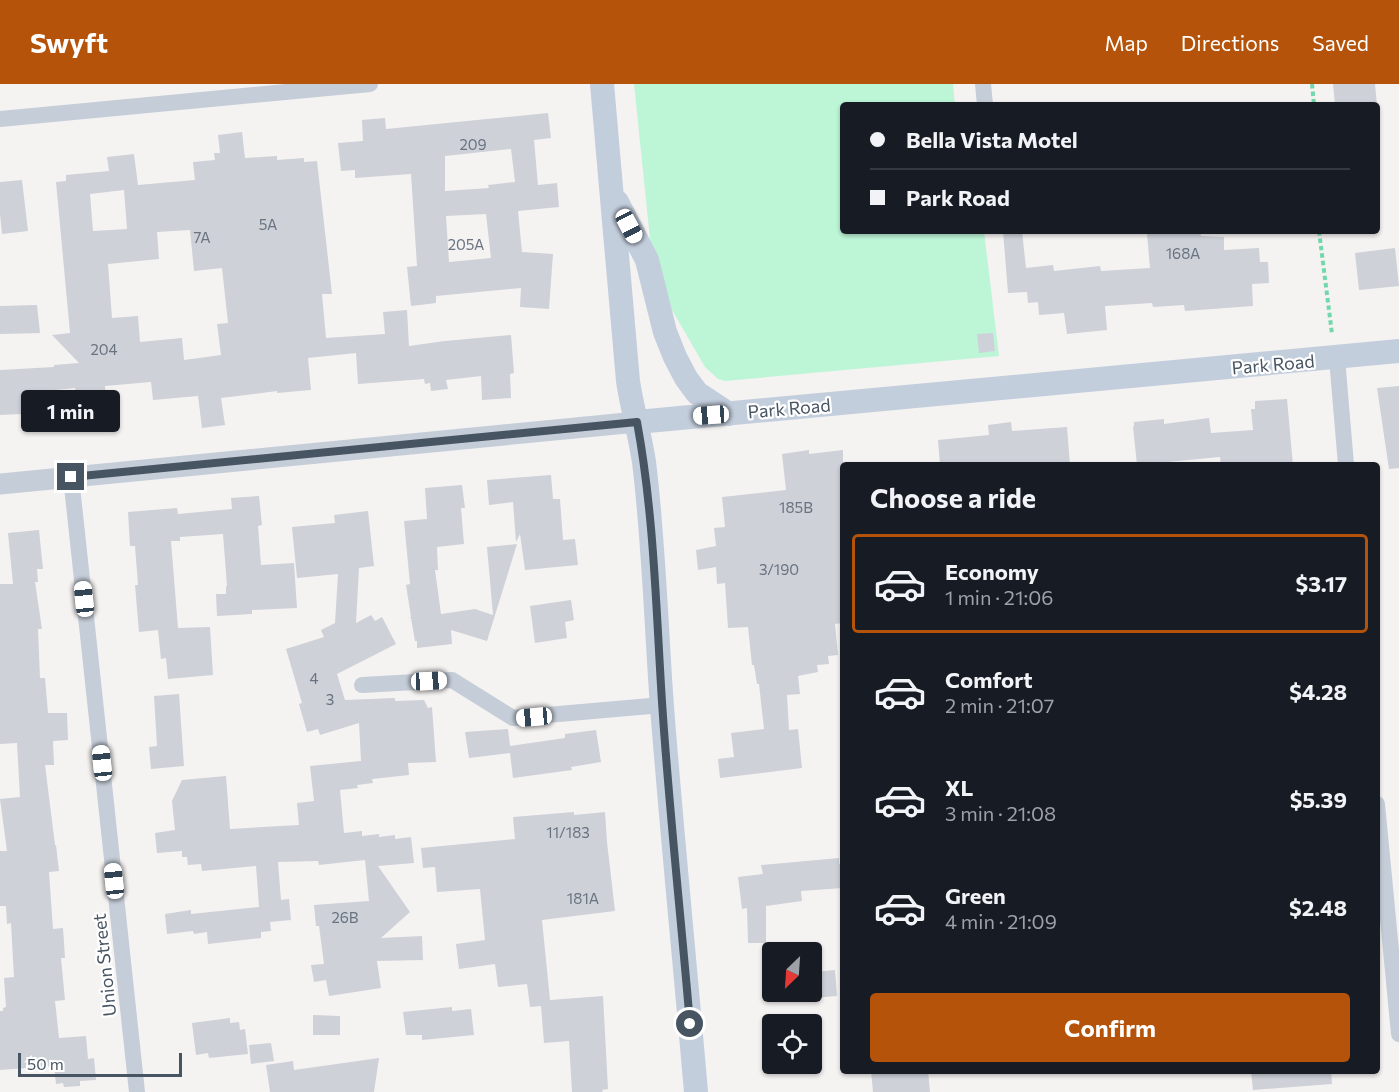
<!DOCTYPE html>
<html lang="en">
<head>
<meta charset="utf-8">
<style>
  :root { --surface:#171b24; --page:#242831; --text:#f1f3f6; --muted:#9ea1a6; --line:#363941; --accent:#b45309 }
  body { margin:0; font-family:Commissioner,sans-serif; background:var(--page); color:var(--text); height:100vh; display:flex; flex-direction:column; font-size:22px; white-space:nowrap }
  * { box-sizing:border-box; margin:0 }
  p { font-size:20px; color:var(--muted) }
  .icon { flex:none; width:33px; height:33px; fill:none; stroke:currentColor; stroke-width:2; stroke-linecap:round; stroke-linejoin:round }
  .map { position:relative; flex:1; overflow:hidden }
  .drawer { position:absolute; left:840px; top:378px; width:540px; height:612px; display:flex; flex-direction:column; background:var(--surface); border-radius:6px; box-shadow:0 2px 4px #0004 }
  .drawer>* { flex:none }
  .hud { position:absolute; left:840px; top:18px; width:540px; height:132px; border-radius:6px; box-shadow:0 2px 4px #0004; display:grid; align-content:center; height:132px; padding:0 30px; background:var(--surface) }
  .needle { width:39px; rotate:205deg }
  .buttons { position:absolute; left:762px; top:858px; display:grid; gap:12px }
  .buttons a { display:grid; place-items:center; width:60px; height:60px; border-radius:6px; background:var(--surface); box-shadow:0 2px 4px #0004; font-size:30px }
  .scale { position:absolute; left:18px; bottom:15px; width:164px; box-sizing:border-box; padding-left:6px; border:3px solid #475462; border-top:0; font-size:16px; line-height:21px; white-space:nowrap; color:#475462; -webkit-text-stroke:4px #fff; paint-order:stroke }
  .end { position:absolute; width:27px; height:27px; margin:-14px; border:8px solid #475462; background:#fff; box-shadow:0 0 0 3px #fff }
  .from { border-radius:50% }
  .bubble { position:absolute; height:42px; border-radius:6px; background:var(--surface); box-shadow:0 2px 4px #0004; font-size:20px; font-weight:700; line-height:42px; text-align:center }
  .car { position:absolute; width:18px; height:36px; margin:-18px -9px; border-radius:8px; box-shadow:0 0 4px 2px #0007; background:linear-gradient(#fff 24%,#345 0 40%,#fff 0 76%,#345 0 86%,#fff 0) }
  .hud b { display:flex; align-items:center; gap:21px; height:57px; font-size:22px }
  .hud b+b { border-top:2px solid var(--line) }
  .hud i { width:15px; height:15px; background:var(--text) }
  ul { padding:0; list-style:none }
  li { display:flex; align-items:center; gap:18px; height:99px; margin:0 12px 9px; padding:0 18px; border:3px solid transparent; border-radius:6px }
  li div { flex:1 }
  li b { display:block; font-size:22px }
  li em { font-style:normal; font-weight:700 }
  li.on { border-color:var(--accent) }
  li>.icon { width:54px; height:54px; stroke-width:1.5 }
  h2 { padding:0 30px; font-size:27px; line-height:72px }
  .action { display:flex; gap:12px; margin-top:auto; padding:12px 30px }
  .action a { flex:1; height:69px; border-radius:6px; background:var(--accent); color:#fff; font-size:24px; font-weight:700; line-height:69px; text-align:center }
  header { display:flex; align-items:center; gap:36px; box-sizing:border-box; height:84px; padding:0 30px; background:var(--accent); color:#fff }
  header strong { font-size:28px }
  nav { display:flex; gap:33px; margin-inline-start:auto; font-size:21px }
  .map>svg:first-child { display:block }
  .green { fill:#bdf5d7 }
  .building { fill:#ced1d8; fill-rule:evenodd }
  .lines { fill:none; stroke-linecap:round; stroke-linejoin:round }
  .path { stroke:#71d8ac; stroke-width:4; stroke-dasharray:4.5 3; stroke-linecap:butt }
  .minor { stroke:#c5cdd8; stroke-width:16 }
  .tertiary { stroke:#c5cdd8; stroke-width:21 }
  .secondary { stroke:#c3cedd; stroke-width:24 }
  .route { stroke:#475462; stroke-width:8 }
  .labels { text-anchor:middle; dominant-baseline:central; stroke-width:4.5; stroke-linejoin:round; paint-order:stroke }
  .number-label { font-size:15px; fill:#697380 }
  .street-label { font-size:18px; fill:#475462; stroke:#fff }
</style>
</head>
<body>
<header>
<strong>Swyft</strong>
<nav><a>Map</a><a>Directions</a><a>Saved</a></nav>
</header>
<div class="map">
<svg width="1399" height="1008" viewBox="0 0 1399 1008">
  <rect width="100%" height="100%" fill="#f5f2f2"/>
  <path class="green" d="M 634,0 L 953,0 L 955,21 L 843,21 L 843,147 L 984,147 L 999,272 L 725,297 L 718,295 L 705,283 L 672,226 L 650,155 Z"/>
  <path class="building" d="M 1333,0 L 1375,0 L 1377,21 L 1335,21 Z
    M 548,29 L 551,54 L 534,56 L 538,101 L 557,99 L 559,123 L 518,127 L 522,168 L 553,170 L 549,225 L 520,223 L 521,204 L 436,212 L 436,219 L 411,222 L 407,183 L 417,182 L 411,90 L 355,94 L 355,86 L 341,87 L 338,59 L 363,57 L 362,36 L 385,34 L 386,45 ZM 511,65 L 515,98 L 488,101 L 489,104 L 445,107 L 445,72 ZM 486,130 L 491,174 L 449,178 L 446,132 Z
    M 242,48 L 245,74 L 277,72 L 277,76 L 304,74 L 304,78 L 317,77 L 332,210 L 322,210 L 326,254 L 385,250 L 383,228 L 407,226 L 409,262 L 445,257 L 511,251 L 514,289 L 510,290 L 511,314 L 482,316 L 481,292 L 446,296 L 448,305 L 431,307 L 430,299 L 425,300 L 424,295 L 358,300 L 356,269 L 308,274 L 311,306 L 277,309 L 277,307 L 221,314 L 225,341 L 202,344 L 198,312 L 153,316 L 151,298 L 105,302 L 108,336 L 95,337 L 92,341 L 88,342 L 79,342 L 75,304 L 43,307 L 44,329 L 0,331 L 0,286 L 54,283 L 54,281 L 79,279 L 52,251 L 70,249 L 56,98 L 66,97 L 66,91 L 109,87 L 107,73 L 134,70 L 138,101 L 195,96 L 193,78 L 215,76 L 214,69 L 220,69 L 218,51 ZM 124,106 L 127,145 L 93,147 L 90,110 ZM 190,146 L 194,187 L 222,184 L 228,239 L 217,240 L 221,271 L 184,276 L 182,254 L 140,258 L 138,232 L 112,234 L 108,180 L 159,175 L 157,148 Z
    M 22,96 L 28,147 L 2,150 L 0,130 L 0,98 Z
    M 1003,147 L 1022,147 L 1026,184 L 1053,181 L 1054,187 L 1100,182 L 1101,187 L 1150,184 L 1147,150 L 1175,148 L 1175,147 L 1200,147 L 1201,152 L 1224,153 L 1224,166 L 1259,164 L 1260,178 L 1268,178 L 1269,199 L 1252,200 L 1253,222 L 1185,227 L 1184,221 L 1153,223 L 1152,219 L 1105,222 L 1107,246 L 1067,250 L 1064,229 L 1039,231 L 1038,218 L 1028,219 L 1027,208 L 1008,209 Z
    M 1395,164 L 1399,202 L 1359,206 L 1355,169 Z
    M 37,221 L 40,249 L 0,250 L 0,222 Z
    M 993,249 L 995,267 L 979,269 L 977,250 Z
    M 1399,302 L 1399,384 L 1389,385 L 1377,304 Z
    M 1287,315 L 1293,381 L 1221,381 L 1220,373 L 1167,378 L 1167,381 L 1137,381 L 1133,343 L 1134,342 L 1134,338 L 1164,335 L 1164,340 L 1209,334 L 1211,349 L 1253,346 L 1251,325 L 1255,325 L 1255,317 Z
    M 1011,338 L 1012,347 L 1067,343 L 1070,381 L 940,381 L 938,356 L 989,351 L 988,341 Z
    M 809,366 L 809,370 L 843,366 L 843,539 L 835,540 L 838,571 L 828,572 L 829,580 L 817,581 L 818,588 L 798,592 L 800,610 L 787,611 L 789,646 L 798,645 L 802,684 L 720,694 L 718,675 L 734,673 L 731,649 L 764,645 L 759,600 L 757,600 L 754,581 L 752,581 L 748,543 L 728,544 L 725,499 L 717,500 L 716,483 L 698,486 L 696,466 L 716,462 L 714,444 L 725,443 L 722,413 L 786,406 L 782,370 Z
    M 551,391 L 553,415 L 560,415 L 563,456 L 575,455 L 578,481 L 525,486 L 520,450 L 516,458 L 513,418 L 489,421 L 487,396 Z
    M 462,401 L 465,424 L 461,424 L 464,460 L 437,463 L 438,486 L 435,486 L 441,530 L 475,525 L 493,531 L 487,463 L 517,460 L 487,557 L 451,546 L 452,560 L 417,564 L 417,557 L 415,557 L 411,534 L 409,534 L 411,533 L 406,501 L 410,500 L 404,437 L 427,435 L 425,404 Z
    M 259,412 L 262,441 L 258,442 L 261,481 L 294,479 L 297,524 L 252,526 L 252,530 L 217,532 L 216,510 L 226,510 L 226,502 L 227,502 L 223,450 L 180,453 L 180,457 L 171,457 L 178,544 L 210,543 L 213,591 L 168,595 L 166,574 L 161,575 L 158,546 L 139,548 L 135,501 L 138,501 L 135,462 L 130,462 L 128,428 L 177,424 L 178,430 L 232,425 L 231,414 Z
    M 368,427 L 374,482 L 359,484 L 356,539 L 371,531 L 375,537 L 382,533 L 396,560 L 337,590 L 345,616 L 395,614 L 395,617 L 424,616 L 428,624 L 432,623 L 436,678 L 408,679 L 409,691 L 372,695 L 373,699 L 357,701 L 358,704 L 340,706 L 344,749 L 362,747 L 362,752 L 379,750 L 379,753 L 395,751 L 395,755 L 411,753 L 414,779 L 378,782 L 410,828 L 381,854 L 422,852 L 423,876 L 377,877 L 381,904 L 329,912 L 326,896 L 314,898 L 311,881 L 324,880 L 319,842 L 316,842 L 314,821 L 369,817 L 365,776 L 319,781 L 318,777 L 278,778 L 281,816 L 289,815 L 291,836 L 270,838 L 271,847 L 261,848 L 261,854 L 208,860 L 207,848 L 194,850 L 193,847 L 167,850 L 165,830 L 191,826 L 191,830 L 259,823 L 256,782 L 202,787 L 201,780 L 188,781 L 187,773 L 182,773 L 182,767 L 157,769 L 155,749 L 175,746 L 172,717 L 182,696 L 226,692 L 230,745 L 299,741 L 297,719 L 314,717 L 310,682 L 361,677 L 359,639 L 320,651 L 318,645 L 307,648 L 299,620 L 302,619 L 286,565 L 324,553 L 321,546 L 335,539 L 338,490 L 297,494 L 292,443 L 335,439 L 334,431 Z
    M 39,446 L 43,485 L 37,485 L 38,498 L 35,498 L 42,545 L 38,545 L 40,594 L 45,594 L 48,629 L 67,629 L 68,656 L 53,657 L 54,681 L 45,681 L 55,761 L 56,761 L 59,787 L 49,788 L 53,845 L 63,844 L 65,874 L 61,874 L 65,916 L 55,917 L 59,954 L 86,952 L 88,975 L 94,974 L 96,996 L 80,997 L 80,1002 L 64,1003 L 63,999 L 56,1000 L 54,982 L 0,986 L 0,927 L 3,927 L 3,924 L 6,923 L 4,894 L 14,893 L 11,839 L 7,840 L 6,822 L 0,822 L 0,767 L 7,767 L 0,715 L 20,713 L 17,659 L 0,660 L 0,500 L 13,500 L 8,449 Z
    M 571,516 L 574,536 L 565,538 L 567,554 L 535,559 L 530,522 Z
    M 179,610 L 184,682 L 151,685 L 149,663 L 157,662 L 154,612 Z
    M 508,645 L 510,662 L 565,654 L 565,650 L 596,646 L 601,678 L 571,683 L 572,686 L 513,694 L 510,669 L 469,674 L 465,648 Z
    M 574,728 L 574,731 L 605,728 L 607,758 L 615,827 L 542,836 L 550,916 L 603,912 L 608,1005 L 602,1006 L 603,1008 L 572,1008 L 569,957 L 544,959 L 541,922 L 530,923 L 527,900 L 498,903 L 495,880 L 459,885 L 456,860 L 485,856 L 480,805 L 437,808 L 435,783 L 423,784 L 421,764 L 515,755 L 513,733 Z
    M 839,774 L 839,780 L 843,779 L 843,804 L 801,807 L 802,817 L 766,822 L 766,859 L 748,859 L 747,824 L 742,825 L 738,793 L 763,790 L 761,781 Z
    M 835,886 L 837,912 L 812,914 L 812,893 L 813,893 L 813,888 Z
    M 452,923 L 452,927 L 471,925 L 474,951 L 422,956 L 422,951 L 406,951 L 403,928 Z
    M 313,931 L 340,932 L 340,951 L 313,951 Z
    M 230,934 L 230,939 L 239,938 L 240,946 L 245,945 L 248,970 L 209,974 L 208,969 L 196,971 L 192,939 Z
    M 271,959 L 274,977 L 251,980 L 249,961 Z
    M 379,974 L 374,1008 L 270,1008 L 266,981 L 293,977 L 294,986 Z
    M 871,987 L 928,987 L 930,1008 L 873,1008 Z
    M 1251,987 L 1331,987 L 1332,1000 L 1253,1006 Z"/>
  <g class="lines">
    <path class="path" d="M 1312,0 L 1314,21
      M 1319,147 L 1332,250"/>
    <path class="minor" d="M 983,0 L 985,21
      M 0,35 L 370,0
      M 1337,274 L 1346,381
      M 71,393 L 137,1008
      M 362,601 L 452,596 L 513,634 L 662,621
      M 1377,720 L 1399,950"/>
    <path class="tertiary" d="M 0,400 L 637,338"/>
    <path class="secondary" d="M 602,0 L 628,297 C 632,324 640,351 644,378 C 654,459 656,541 662,623 C 672,751 685,880 696,1008
      M 617,118 L 647,176 L 665,248 L 675,273 L 686,294 L 697,309 L 729,330
      M 637,338 L 1399,267"/>
  </g>
  <g class="lines">
    <path class="route" d="M 71,393 L 637,338 C 654,430 656,524 662,618 C 669,725 681,833 690,940"/>
  </g>
  <g class="labels">
    <g class="number-label">
      <text x="473" y="60">209</text>
      <text x="268" y="140">5A</text>
      <text x="202" y="153">7A</text>
      <text x="466" y="160">205A</text>
      <text x="1183" y="169">168A</text>
      <text x="104" y="265">204</text>
      <text x="796" y="423">185B</text>
      <text x="779" y="485">3/190</text>
      <text x="314" y="594">4</text>
      <text x="330" y="615">3</text>
      <text x="568" y="748">11/183</text>
      <text x="583" y="814">181A</text>
      <text x="345" y="833">26B</text>
    </g>
    <g class="street-label">
      <text transform="translate(1273 280) rotate(-5)">Park Road</text>
      <text transform="translate(789 324) rotate(-5)">Park Road</text>
      <text transform="translate(104 881) rotate(-96)">Union Street</text>
    </g>
  </g>
</svg>
<div class="buttons">
<a><svg class="needle" viewBox="-14 -14 28 28"><path d="M0-13l5 13h-10z" fill="#e53935"/><path d="M0 13l5-13h-10z" fill="#9ea1a6"/></svg></a>
<a><svg class="icon" aria-label="locate" viewBox="0 0 24 24"><circle cx="12" cy="12" r="6"/><path d="M12 2v4M12 18v4M2 12h4M18 12h4"/></svg></a>
</div>
<div class="scale">50 m</div>
<i class="end from" style="left:690px;top:940px"></i>
<i class="end" style="left:71px;top:393px"></i>
<div class="bubble" style="left:21px;top:306px;width:99px">1 min</div>
<i class="car" style="left:629px;top:142px;rotate:152deg"></i>
<i class="car" style="left:711px;top:331px;rotate:266deg"></i>
<i class="car" style="left:84px;top:515px;rotate:354deg"></i>
<i class="car" style="left:429px;top:597px;rotate:87deg"></i>
<i class="car" style="left:534px;top:633px;rotate:265deg"></i>
<i class="car" style="left:102px;top:679px;rotate:354deg"></i>
<i class="car" style="left:114px;top:797px;rotate:354deg"></i>
<div class="hud">
<b><i class="from"></i>Bella Vista Motel</b>
<b><i></i>Park Road</b>
</div>
<section class="drawer">
<h2>Choose a ride</h2>
<ul>
<li class="on"><svg class="icon" aria-label="car" viewBox="0 0 24 24"><path d="M5 17H2v-5l4-1 3-4h7l3 4 3 1v5h-3M9 17h6M6 11h13"/><circle cx="7" cy="17" r="2"/><circle cx="17" cy="17" r="2"/></svg><div><b>Economy</b><p>1 min · 21:06</p></div><em>$3.17</em></li>
<li><svg class="icon" aria-label="car" viewBox="0 0 24 24"><path d="M5 17H2v-5l4-1 3-4h7l3 4 3 1v5h-3M9 17h6M6 11h13"/><circle cx="7" cy="17" r="2"/><circle cx="17" cy="17" r="2"/></svg><div><b>Comfort</b><p>2 min · 21:07</p></div><em>$4.28</em></li>
<li><svg class="icon" aria-label="car" viewBox="0 0 24 24"><path d="M5 17H2v-5l4-1 3-4h7l3 4 3 1v5h-3M9 17h6M6 11h13"/><circle cx="7" cy="17" r="2"/><circle cx="17" cy="17" r="2"/></svg><div><b>XL</b><p>3 min · 21:08</p></div><em>$5.39</em></li>
<li><svg class="icon" aria-label="car" viewBox="0 0 24 24"><path d="M5 17H2v-5l4-1 3-4h7l3 4 3 1v5h-3M9 17h6M6 11h13"/><circle cx="7" cy="17" r="2"/><circle cx="17" cy="17" r="2"/></svg><div><b>Green</b><p>4 min · 21:09</p></div><em>$2.48</em></li>
</ul>
<div class="action"><a>Confirm</a></div>
</section>
</div>
</body>
</html>
